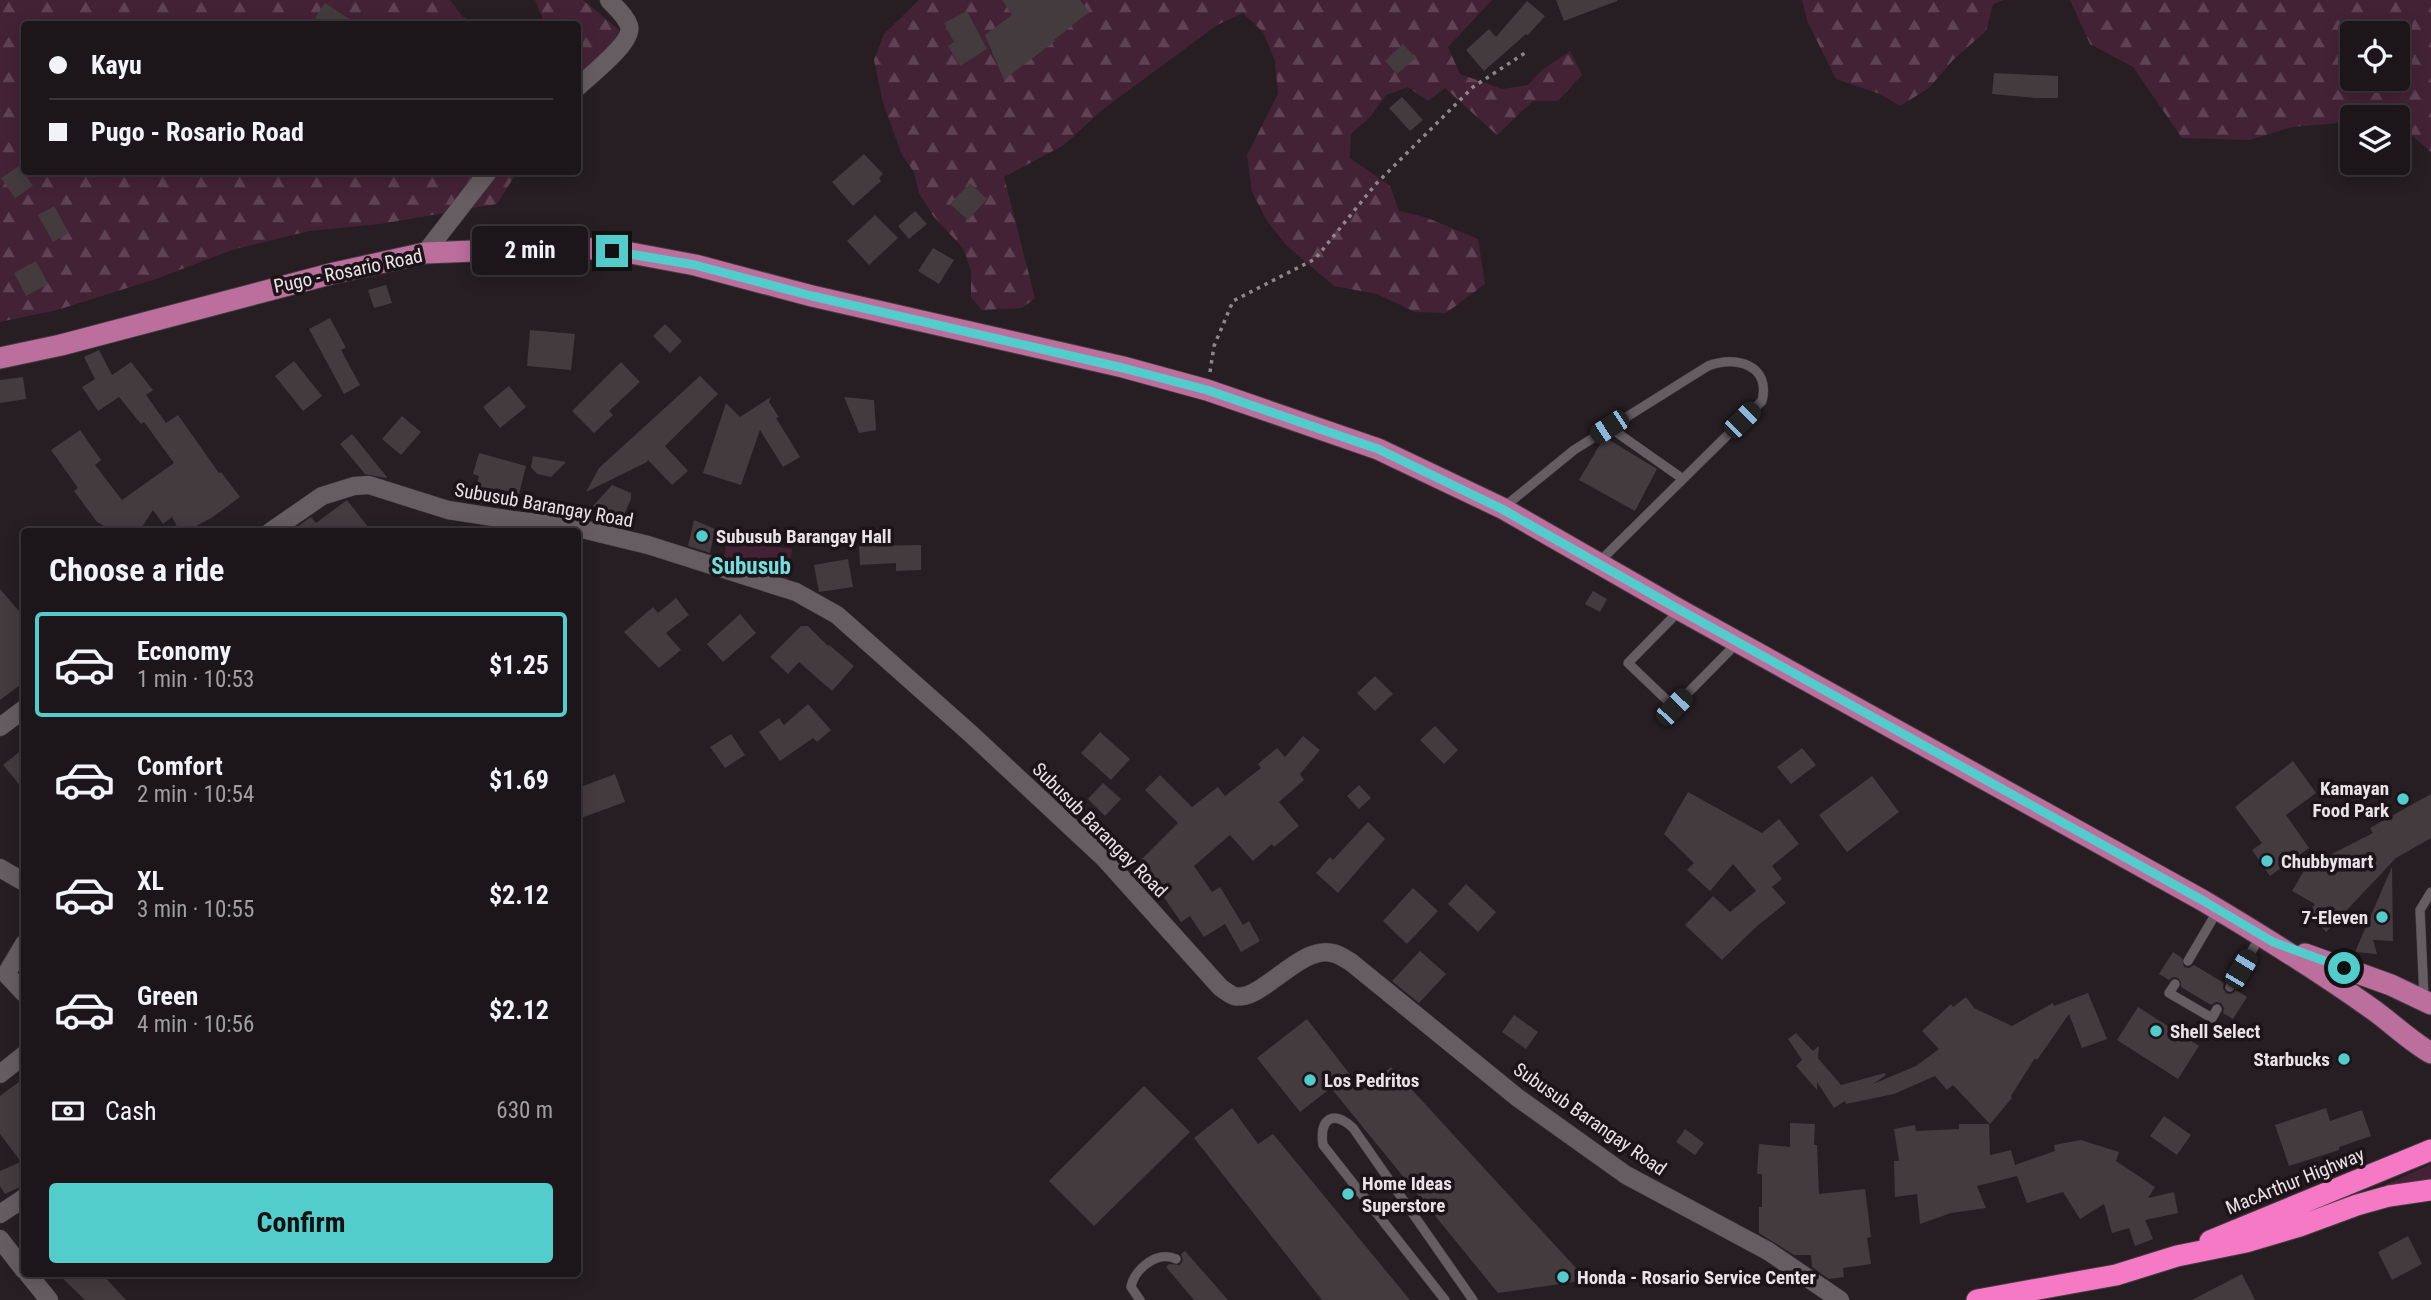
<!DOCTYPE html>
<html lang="en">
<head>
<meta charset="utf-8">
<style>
  :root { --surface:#1c161a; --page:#251f23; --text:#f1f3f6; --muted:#a09fa2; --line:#3a3539; --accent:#52cdcc }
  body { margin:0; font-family:"Roboto Condensed",sans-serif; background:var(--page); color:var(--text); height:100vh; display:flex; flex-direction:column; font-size:26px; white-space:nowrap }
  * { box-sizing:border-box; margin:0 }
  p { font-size:23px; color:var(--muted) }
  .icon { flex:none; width:38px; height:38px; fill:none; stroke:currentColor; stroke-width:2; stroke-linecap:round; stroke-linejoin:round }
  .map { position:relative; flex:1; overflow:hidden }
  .sheet { position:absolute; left:21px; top:528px; width:560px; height:749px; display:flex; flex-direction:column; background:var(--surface); border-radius:7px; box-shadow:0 4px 18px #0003,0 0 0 2px var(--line) }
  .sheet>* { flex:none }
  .hud { position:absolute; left:21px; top:21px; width:560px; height:154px; border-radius:7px; box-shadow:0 4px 18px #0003,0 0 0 2px var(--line); display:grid; align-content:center; height:154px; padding:0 28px; background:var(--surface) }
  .tools { position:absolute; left:2340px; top:21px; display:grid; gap:14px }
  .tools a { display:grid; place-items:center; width:70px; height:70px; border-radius:7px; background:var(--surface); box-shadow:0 4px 18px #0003,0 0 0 2px var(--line); font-size:35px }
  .end { position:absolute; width:32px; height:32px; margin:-16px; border:9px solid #52cdcc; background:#111; box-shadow:0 0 0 4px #111 }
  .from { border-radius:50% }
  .bubble { position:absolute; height:49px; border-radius:7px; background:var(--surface); box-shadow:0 4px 18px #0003,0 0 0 2px var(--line); font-size:23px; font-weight:700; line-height:49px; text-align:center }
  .car { position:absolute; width:21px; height:42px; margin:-21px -10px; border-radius:9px; box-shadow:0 0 5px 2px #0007; background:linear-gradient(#222 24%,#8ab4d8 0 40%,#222 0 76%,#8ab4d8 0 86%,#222 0) }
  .hud b { display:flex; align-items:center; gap:24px; height:66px; font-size:26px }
  .hud b+b { border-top:2px solid var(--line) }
  .hud i { width:18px; height:18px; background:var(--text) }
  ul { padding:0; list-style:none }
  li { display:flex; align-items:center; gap:21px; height:105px; margin:0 14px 10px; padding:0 14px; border:4px solid transparent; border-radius:7px }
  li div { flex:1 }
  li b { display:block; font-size:26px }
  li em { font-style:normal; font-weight:700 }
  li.current { border-color:var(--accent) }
  li>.icon { width:63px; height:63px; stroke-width:1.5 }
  h2 { padding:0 28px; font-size:32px; line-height:84px }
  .pay { display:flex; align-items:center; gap:18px; height:77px; padding:0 28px; font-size:26px }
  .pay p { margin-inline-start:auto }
  .button { display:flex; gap:14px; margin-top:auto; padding:14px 28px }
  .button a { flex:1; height:80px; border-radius:7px; background:var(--accent); color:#111; font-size:28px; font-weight:700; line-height:80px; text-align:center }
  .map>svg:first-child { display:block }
  .green { fill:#442236 }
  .forest { fill:url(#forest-firs); fill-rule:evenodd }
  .building { fill:#443b3f }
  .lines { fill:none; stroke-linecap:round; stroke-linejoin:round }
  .lane-casing { stroke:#433d40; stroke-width:10 }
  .street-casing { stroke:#433d40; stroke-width:19 }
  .primary-casing { stroke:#433d40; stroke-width:23 }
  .highway-casing { stroke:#433d40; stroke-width:23 }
  .path { stroke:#8e878a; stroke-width:3.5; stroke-dasharray:3.5 5; stroke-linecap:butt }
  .lane { stroke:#665d62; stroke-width:9 }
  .street { stroke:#665d62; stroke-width:18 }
  .primary { stroke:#bc6e9d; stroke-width:21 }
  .highway { stroke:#f679c5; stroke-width:21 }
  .route { stroke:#52cdcc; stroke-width:9 }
  .poi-dot { fill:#52cdcc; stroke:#1c1419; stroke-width:2.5 }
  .labels { text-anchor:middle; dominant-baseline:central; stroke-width:7; stroke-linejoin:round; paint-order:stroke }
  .street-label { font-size:19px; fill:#e9e3e6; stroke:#1c1419 }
  .poi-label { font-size:19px; font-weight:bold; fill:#e9e3e6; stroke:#1c1419; text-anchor:start }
  .quarter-label { font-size:23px; font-weight:bold; fill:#73dfde; stroke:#1c1419 }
</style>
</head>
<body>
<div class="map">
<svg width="2431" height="1300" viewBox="0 0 2431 1300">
  <defs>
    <pattern id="forest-firs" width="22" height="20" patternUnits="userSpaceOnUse" patternTransform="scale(1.75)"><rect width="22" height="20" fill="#442236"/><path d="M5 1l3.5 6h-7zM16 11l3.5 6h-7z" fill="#5f4253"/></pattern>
  </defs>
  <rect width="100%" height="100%" fill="#261e22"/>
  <path class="green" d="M 727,539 L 792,549 L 786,587 L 721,577 Z
    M 2431,1164 L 2431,1185 L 2388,1189 L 2385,1185 Z"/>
  <path class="forest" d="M 0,0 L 450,0 L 462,16 L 475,24 L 24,24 L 24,172 L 517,172 L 497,204 L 380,224 L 309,231 L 232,250 L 156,279 L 57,310 L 0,322 Z
    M 535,0 L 583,0 L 624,34 L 578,75 L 578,24 L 545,24 Z
    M 919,0 L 1492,0 L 1448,47 L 1460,74 L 1502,89 L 1528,85 L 1542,70 L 1570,51 L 1582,75 L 1558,101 L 1533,101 L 1497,135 L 1445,88 L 1428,101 L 1408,87 L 1386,95 L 1370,117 L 1351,134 L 1350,158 L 1390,186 L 1399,211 L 1425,217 L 1478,239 L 1485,284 L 1446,313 L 1415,312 L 1377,294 L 1334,286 L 1286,245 L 1267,221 L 1252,192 L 1247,155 L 1278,94 L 1275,61 L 1263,32 L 1243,13 L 1217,25 L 1102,110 L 1064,145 L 1004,177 L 1035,298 L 1022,308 L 982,310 L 971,297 L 971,270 L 963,248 L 934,217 L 919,193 L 914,172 L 902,155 L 883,103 L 874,60 L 884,34 Z
    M 1802,0 L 2004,0 L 1993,4 L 1986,31 L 1953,60 L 1929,88 L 1900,106 L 1880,94 L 1836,79 L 1808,23 Z
    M 2070,0 L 2431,0 L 2431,152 L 2398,124 L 2398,117 L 2352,117 L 2352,122 L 2292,127 L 2250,140 L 2182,138 L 2133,67 L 2090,44 ZM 2398,33 L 2398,79 L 2352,79 L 2352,33 Z"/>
  <path class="building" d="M 1002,0 L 1080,0 L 1089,12 L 1054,40 L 1055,41 L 1004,80 L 985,35 L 1012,15 Z
    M 1556,0 L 1617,0 L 1617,1 L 1564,21 Z
    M 1527,1 L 1545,16 L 1528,35 L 1526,34 L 1484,71 L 1466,50 L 1489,29 L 1496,37 Z
    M 325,3 L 357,24 L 325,24 L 315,18 Z
    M 967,11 L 987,49 L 960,66 L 948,46 L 954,42 L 944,23 Z
    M 1403,44 L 1416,58 L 1397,74 L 1385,61 Z
    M 1994,73 L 2058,76 L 2058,98 L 2036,98 L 1992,94 Z
    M 1402,97 L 1423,120 L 1410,131 L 1389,108 Z
    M 864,154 L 883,174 L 879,178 L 881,181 L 853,206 L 832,182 Z
    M 19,166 L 33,186 L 15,198 L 1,178 Z
    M 970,183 L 987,199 L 968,220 L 950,204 Z
    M 54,206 L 69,233 L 53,242 L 38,215 Z
    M 915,211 L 927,224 L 909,239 L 898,226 Z
    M 875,215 L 898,238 L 869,265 L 847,241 Z
    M 933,248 L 954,260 L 939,284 L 918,271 Z
    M 36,261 L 48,284 L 26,296 L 14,273 Z
    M 386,285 L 392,303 L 374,308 L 368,290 Z
    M 330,318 L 346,348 L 341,350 L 360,385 L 344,394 L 309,329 Z
    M 665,324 L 682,341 L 670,353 L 653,336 Z
    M 530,330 L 575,334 L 571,370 L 527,366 Z
    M 99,350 L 112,375 L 131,362 L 153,390 L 146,395 L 166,423 L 178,415 L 219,473 L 221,472 L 240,497 L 213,517 L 185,532 L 180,532 L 172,517 L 163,524 L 153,510 L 139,532 L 114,532 L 97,522 L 74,491 L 78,488 L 51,450 L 80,430 L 101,460 L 95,465 L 122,500 L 174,463 L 144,422 L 141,424 L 119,397 L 98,411 L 82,387 L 95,379 L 84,357 Z
    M 294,361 L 322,396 L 303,411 L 275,376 Z
    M 621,362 L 640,382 L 609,411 L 613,415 L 594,433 L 572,411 Z
    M 700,376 L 718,394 L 665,446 L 688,471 L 672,485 L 648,460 L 647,462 L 586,492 L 599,468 Z
    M 23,377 L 26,399 L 0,403 L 0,380 Z
    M 509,386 L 526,407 L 500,428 L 483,407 Z
    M 771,397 L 769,402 L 779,417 L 776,418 L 800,457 L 783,467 L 760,430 L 741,485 L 703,473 L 726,403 L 740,417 Z
    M 844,397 L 874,400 L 876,430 L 859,433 Z
    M 402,416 L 421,432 L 401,455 L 382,439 Z
    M 352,434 L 387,477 L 386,478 L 365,474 L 340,444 Z
    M 1606,438 L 1657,469 L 1635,511 L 1579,480 L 1602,441 Z
    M 479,453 L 526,466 L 519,494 L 495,488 L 490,505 L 472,502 L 479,476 L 473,474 Z
    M 533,456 L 566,462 L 551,477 L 537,474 L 531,467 Z
    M 612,485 L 631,493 L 631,499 L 622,519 L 593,506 Z
    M 347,500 L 372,532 L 290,532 L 311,517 L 316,523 Z
    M 694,520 L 715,529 L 710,553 L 688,546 Z
    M 921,545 L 921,570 L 896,571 L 896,563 L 860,565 L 859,546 Z
    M 848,559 L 853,587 L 819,592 L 814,565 Z
    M 0,589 L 24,617 L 24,682 L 0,700 Z
    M 1593,591 L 1607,599 L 1600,612 L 1585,604 Z
    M 676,598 L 689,615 L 666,633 L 681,650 L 659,668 L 624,632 L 653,607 L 658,613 Z
    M 740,614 L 756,633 L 723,662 L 707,644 Z
    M 801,626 L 808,626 L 829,647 L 828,644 L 854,666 L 832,691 L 799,662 L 788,674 L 770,657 Z
    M 1375,676 L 1393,694 L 1375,711 L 1357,693 Z
    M 808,704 L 831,730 L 817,742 L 813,738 L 780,761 L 759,732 L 779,718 L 784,725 Z
    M 1435,726 L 1458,750 L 1444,764 L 1420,740 Z
    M 1100,732 L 1130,759 L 1111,780 L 1081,753 Z
    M 731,734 L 745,755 L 725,768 L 710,747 Z
    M 1303,736 L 1320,750 L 1300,774 L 1304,780 L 1279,802 L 1299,826 L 1274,847 L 1272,844 L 1253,861 L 1230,835 L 1194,866 L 1212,892 L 1220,887 L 1243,925 L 1249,921 L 1260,941 L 1241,952 L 1225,924 L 1204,937 L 1190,916 L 1181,922 L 1163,896 L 1159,899 L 1131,870 L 1178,823 L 1145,790 L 1160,775 L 1192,807 L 1218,787 L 1225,796 L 1261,768 L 1258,764 L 1277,748 L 1285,757 Z
    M 24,748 L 24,790 L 3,765 Z
    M 1802,748 L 1816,765 L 1791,784 L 1777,767 Z
    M 2293,761 L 2316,793 L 2286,815 L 2309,848 L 2270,876 L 2252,850 L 2262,843 L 2235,807 Z
    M 615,774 L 625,802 L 578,819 L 578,788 Z
    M 1872,776 L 1899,812 L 1847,852 L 1819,815 Z
    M 1103,783 L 1121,799 L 1105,816 L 1088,799 Z
    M 1359,785 L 1371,798 L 1359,809 L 1347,796 Z
    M 1688,792 L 1762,833 L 1779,819 L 1799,844 L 1772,866 L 1782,879 L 1772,887 L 1786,903 L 1757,926 L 1722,960 L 1685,925 L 1713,896 L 1730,912 L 1756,891 L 1733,864 L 1710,891 L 1687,870 L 1694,863 L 1664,834 Z
    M 2431,794 L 2431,838 L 2396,858 L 2326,932 L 2309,912 L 2315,904 L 2292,891 L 2314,854 L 2318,861 L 2373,833 L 2370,828 Z
    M 1368,822 L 1385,839 L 1338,893 L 1316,873 L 1330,857 L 1333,860 Z
    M 2392,867 L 2393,941 L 2373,940 L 2377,954 L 2355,952 Z
    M 1466,884 L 1496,912 L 1478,932 L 1448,904 Z
    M 1413,888 L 1438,911 L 1407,944 L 1383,921 Z
    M 1420,951 L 1446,974 L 1419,1003 L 1392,981 Z
    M 2173,952 L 2182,958 L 2184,967 L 2189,968 L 2194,965 L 2224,983 L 2223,988 L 2226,993 L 2231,994 L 2236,990 L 2247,997 L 2233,1019 L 2223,1013 L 2224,1008 L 2221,1003 L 2216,1002 L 2211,1005 L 2181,987 L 2181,982 L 2178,978 L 2173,977 L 2169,980 L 2159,974 Z
    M 2088,993 L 2107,1039 L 2082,1048 L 2069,1014 L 2037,1060 L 2035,1058 L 2011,1096 L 2012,1098 L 1990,1124 L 1953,1085 L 1947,1090 L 1935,1076 L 1894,1094 L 1846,1104 L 1845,1101 L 1834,1108 L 1817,1082 L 1817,1090 L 1796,1066 L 1802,1060 L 1788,1039 L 1796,1033 L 1813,1051 L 1819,1046 L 1818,1058 L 1841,1085 L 1885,1073 L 1886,1075 L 1873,1084 L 1916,1066 L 1939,1049 L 1922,1031 L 1951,1004 L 1953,1007 L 1966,997 L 1974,1008 L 2012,1026 L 2053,1003 L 2054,1006 Z
    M 2138,1007 L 2199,1046 L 2178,1079 L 2117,1040 Z
    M 1514,1015 L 1538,1032 L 1526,1049 L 1502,1032 Z
    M 1307,1019 L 1362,1090 L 1391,1067 L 1587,1280 L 1498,1293 L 1331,1088 L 1300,1112 L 1257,1058 Z
    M 24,1078 L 24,1185 L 5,1194 L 0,1186 L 0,1171 L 21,1162 L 0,1134 L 0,1096 Z
    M 1144,1086 L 1190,1132 L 1094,1226 L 1049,1181 Z
    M 1232,1108 L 1258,1144 L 1273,1134 L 1410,1300 L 1322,1300 L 1194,1138 Z
    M 2326,1108 L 2330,1121 L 2362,1110 L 2371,1136 L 2339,1147 L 2339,1150 L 2289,1166 L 2275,1125 Z
    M 2164,1116 L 2191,1135 L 2177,1155 L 2150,1136 Z
    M 1790,1123 L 1815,1124 L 1814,1145 L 1817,1145 L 1819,1194 L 1865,1189 L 1871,1237 L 1867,1238 L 1871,1264 L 1843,1268 L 1844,1277 L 1829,1279 L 1812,1267 L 1811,1255 L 1794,1255 L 1759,1233 L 1759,1207 L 1762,1207 L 1762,1174 L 1757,1174 L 1759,1144 L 1790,1147 Z
    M 1959,1124 L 1989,1124 L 1990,1155 L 2011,1150 L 2015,1165 L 2055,1151 L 2054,1145 L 2081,1140 L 2119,1152 L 2116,1161 L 2155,1187 L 2148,1198 L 2174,1192 L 2178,1213 L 2145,1220 L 2153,1239 L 2135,1246 L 2129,1228 L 2112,1233 L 2104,1204 L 2080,1219 L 2063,1192 L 2027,1203 L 2017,1176 L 1977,1186 L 1986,1208 L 1951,1213 L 1920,1224 L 1917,1194 L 1895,1197 L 1894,1161 L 1899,1161 L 1894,1129 L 1915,1125 L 1916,1131 L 1959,1129 Z
    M 1685,1129 L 1704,1143 L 1695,1155 L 1676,1142 Z
    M 2408,1236 L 2422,1264 L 2392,1280 L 2378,1252 Z
    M 1185,1251 L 1228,1300 L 1194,1300 L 1166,1267 L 1169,1264 L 1180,1265 L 1183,1260 L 1181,1254 Z
    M 58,1274 L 102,1274 L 126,1300 L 85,1300 Z
    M 2242,1274 L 2255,1300 L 2192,1300 Z"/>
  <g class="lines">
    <defs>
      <path id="lane" d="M 1609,427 L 1683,479
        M 1504,507 L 1574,450 L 1708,366 C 1736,355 1771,365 1762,401 L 1599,562
        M 1680,610 L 1628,663 L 1674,707 L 1738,642
        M 2188,961 L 2218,910
        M 2175,984 L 2169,993 L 2212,1018 L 2217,1009
        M 2230,987 L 2260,937
        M 2424,998 L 2420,910 L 2431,892
        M 1140,1300 L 1131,1287 C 1134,1269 1158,1250 1176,1259
        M 1445,1300 L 1323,1145 C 1319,1119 1333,1109 1353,1128 L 1473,1300"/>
      <path id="street" d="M 578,87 C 589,76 634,42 629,26 C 626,16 616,8 609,0
        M 425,253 L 488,172
        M 270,532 L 322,496 L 354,486 L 369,485 L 448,510 L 512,520 L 574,527 L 648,545 L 796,592 L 837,615 L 971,734 L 1104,858 L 1220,987 C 1224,990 1229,994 1234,996 C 1261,1003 1299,945 1332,953 C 1339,954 1346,959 1352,963 L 1518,1098 L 1626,1175 L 1768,1251 L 1840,1300
        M 0,727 L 24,709
        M 0,868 L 24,882
        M 24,944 L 8,971 L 8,976 L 24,993
        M 0,1074 L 24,1055
        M 0,1214 L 24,1198
        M 0,1239 L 24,1270
        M 28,1274 L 49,1300"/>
      <path id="primary" d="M 0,358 L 61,345 L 334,273 L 425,253 L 574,247 L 631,253 L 695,265 L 812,296 L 1123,367 L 1207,390 L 1378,449 L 1502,508 L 1680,610 L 2202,900 C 2261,935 2319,971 2375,1011 C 2394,1025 2410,1041 2431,1053
        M 2305,954 L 2391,985 L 2431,1004"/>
      <path id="highway" d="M 2210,1241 L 2431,1150
        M 1977,1300 L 2116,1275 L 2177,1256 L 2246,1242 L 2300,1226 L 2357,1205 L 2389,1196 L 2431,1190"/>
    </defs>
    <use href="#lane" class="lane-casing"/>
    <use href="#street" class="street-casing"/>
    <use href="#primary" class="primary-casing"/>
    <use href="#highway" class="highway-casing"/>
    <path class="path" d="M 1210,372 L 1214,346 L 1233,301 L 1315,259 L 1375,185 L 1473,87 L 1528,51"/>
    <use href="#lane" class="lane"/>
    <use href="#street" class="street"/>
    <use href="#primary" class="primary"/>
    <use href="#highway" class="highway"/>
  </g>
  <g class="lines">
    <path class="route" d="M 612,251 L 695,265 L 812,296 L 1123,368 L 1207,390 L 1378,449 L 1502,509 L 1680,610 L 2202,900 L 2273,942 L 2344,968"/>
  </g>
  <g class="poi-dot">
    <circle cx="702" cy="536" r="7"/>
    <circle cx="2403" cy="799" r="7"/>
    <circle cx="2267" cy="861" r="7"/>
    <circle cx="2382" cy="917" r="7"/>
    <circle cx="2156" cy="1031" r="7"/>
    <circle cx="2344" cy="1059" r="7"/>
    <circle cx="1310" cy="1080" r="7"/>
    <circle cx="1348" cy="1194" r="7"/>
    <circle cx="1563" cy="1277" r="7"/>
  </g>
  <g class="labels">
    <g class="street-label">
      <text transform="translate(348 271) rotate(-12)">Pugo - Rosario Road</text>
      <text transform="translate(544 505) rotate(10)">Subusub Barangay Road</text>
      <text transform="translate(1100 830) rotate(45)">Subusub Barangay Road</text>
      <text transform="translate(1590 1119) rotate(35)">Subusub Barangay Road</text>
      <text transform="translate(2295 1181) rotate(-22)">MacArthur Highway</text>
    </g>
    <g class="poi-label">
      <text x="716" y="536">Subusub Barangay Hall</text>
      <text x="2389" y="788" text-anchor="end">Kamayan<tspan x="2389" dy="22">Food Park</tspan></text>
      <text x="2281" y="861">Chubbymart</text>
      <text x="2368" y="917" text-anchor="end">7-Eleven</text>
      <text x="2170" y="1031">Shell Select</text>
      <text x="2330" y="1059" text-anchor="end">Starbucks</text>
      <text x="1324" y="1080">Los Pedritos</text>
      <text x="1362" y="1183">Home Ideas<tspan x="1362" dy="22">Superstore</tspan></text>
      <text x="1577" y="1277">Honda - Rosario Service Center</text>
    </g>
    <g class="quarter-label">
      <text x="751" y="566">Subusub</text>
    </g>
  </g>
</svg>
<div class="tools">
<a><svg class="icon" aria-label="locate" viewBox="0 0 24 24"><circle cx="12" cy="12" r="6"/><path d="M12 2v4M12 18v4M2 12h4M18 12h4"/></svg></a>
<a><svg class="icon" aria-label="layers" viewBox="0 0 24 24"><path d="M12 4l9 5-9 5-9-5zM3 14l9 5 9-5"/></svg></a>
</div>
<i class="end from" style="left:2344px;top:968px"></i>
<i class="end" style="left:612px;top:251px"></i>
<div class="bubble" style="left:472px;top:226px;width:116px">2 min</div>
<i class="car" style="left:1742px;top:420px;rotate:45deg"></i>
<i class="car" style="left:1609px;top:427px;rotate:237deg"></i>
<i class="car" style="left:1674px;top:707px;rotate:44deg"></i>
<i class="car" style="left:2241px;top:969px;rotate:31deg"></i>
<div class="hud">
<b><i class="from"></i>Kayu</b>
<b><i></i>Pugo - Rosario Road</b>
</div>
<section class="sheet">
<h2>Choose a ride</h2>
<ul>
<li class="current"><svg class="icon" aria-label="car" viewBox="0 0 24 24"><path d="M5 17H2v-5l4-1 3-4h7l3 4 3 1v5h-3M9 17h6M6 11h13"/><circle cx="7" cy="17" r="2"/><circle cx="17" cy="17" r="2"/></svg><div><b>Economy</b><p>1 min · 10:53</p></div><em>$1.25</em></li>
<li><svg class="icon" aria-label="car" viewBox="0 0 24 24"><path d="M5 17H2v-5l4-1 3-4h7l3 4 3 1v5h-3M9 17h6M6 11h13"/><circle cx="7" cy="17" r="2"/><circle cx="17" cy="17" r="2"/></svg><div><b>Comfort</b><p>2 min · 10:54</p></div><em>$1.69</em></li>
<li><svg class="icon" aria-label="car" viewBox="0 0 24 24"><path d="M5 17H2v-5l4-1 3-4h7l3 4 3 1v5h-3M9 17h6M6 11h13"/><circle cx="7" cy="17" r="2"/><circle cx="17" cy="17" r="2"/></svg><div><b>XL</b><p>3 min · 10:55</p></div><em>$2.12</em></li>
<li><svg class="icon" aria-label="car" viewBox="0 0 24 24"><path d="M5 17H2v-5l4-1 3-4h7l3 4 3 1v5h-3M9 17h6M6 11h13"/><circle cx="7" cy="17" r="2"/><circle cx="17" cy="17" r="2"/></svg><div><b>Green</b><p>4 min · 10:56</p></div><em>$2.12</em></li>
</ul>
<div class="pay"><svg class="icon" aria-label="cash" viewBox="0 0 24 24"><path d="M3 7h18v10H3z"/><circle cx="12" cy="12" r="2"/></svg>Cash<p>630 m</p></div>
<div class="button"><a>Confirm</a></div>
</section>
</div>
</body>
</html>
